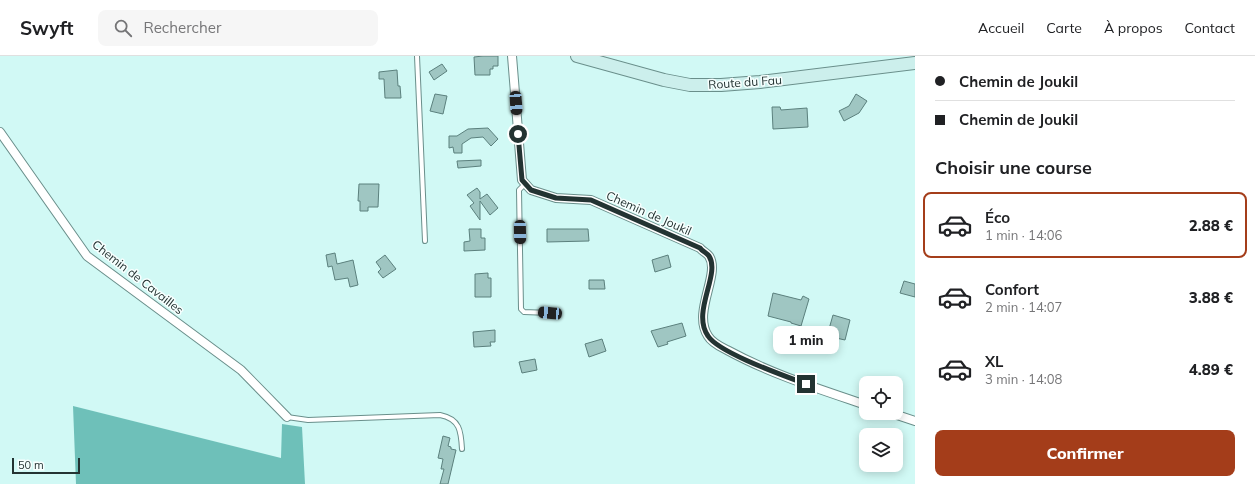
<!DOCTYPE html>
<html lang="fr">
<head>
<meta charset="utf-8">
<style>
  :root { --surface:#fff; --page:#f6f6f6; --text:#202124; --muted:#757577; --line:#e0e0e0; --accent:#a43d1a }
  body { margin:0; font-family:Mulish,sans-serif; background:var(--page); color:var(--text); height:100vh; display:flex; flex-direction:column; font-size:15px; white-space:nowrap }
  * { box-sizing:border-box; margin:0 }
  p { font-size:13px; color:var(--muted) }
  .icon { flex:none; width:22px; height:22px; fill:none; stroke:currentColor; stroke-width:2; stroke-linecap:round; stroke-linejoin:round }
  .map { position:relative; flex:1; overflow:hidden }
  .details { display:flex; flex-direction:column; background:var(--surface); width:340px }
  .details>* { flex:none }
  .hud { display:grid; align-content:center; height:88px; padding:0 20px; background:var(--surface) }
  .tools { position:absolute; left:859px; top:320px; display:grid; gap:8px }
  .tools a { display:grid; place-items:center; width:44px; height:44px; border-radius:8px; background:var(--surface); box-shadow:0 2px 10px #0003; font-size:20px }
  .scale { position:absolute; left:12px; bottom:10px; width:68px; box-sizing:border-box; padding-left:4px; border:2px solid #233332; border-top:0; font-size:11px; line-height:14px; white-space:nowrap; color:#233332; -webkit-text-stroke:3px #f7fffe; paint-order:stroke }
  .end { position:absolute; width:18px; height:18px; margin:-9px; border:5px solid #233332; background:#fff; box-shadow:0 0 0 2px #fff }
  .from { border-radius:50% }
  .bubble { position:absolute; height:28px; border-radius:8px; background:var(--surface); box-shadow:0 2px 10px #0003; font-size:13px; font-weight:800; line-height:28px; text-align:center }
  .car { position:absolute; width:12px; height:24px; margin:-12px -6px; border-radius:5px; box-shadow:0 0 3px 1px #0007; background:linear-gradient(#222 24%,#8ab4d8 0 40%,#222 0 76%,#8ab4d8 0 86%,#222 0) }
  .hud b { display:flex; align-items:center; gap:14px; height:38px; font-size:15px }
  .hud b+b { border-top:1px solid var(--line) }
  .hud i { width:10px; height:10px; background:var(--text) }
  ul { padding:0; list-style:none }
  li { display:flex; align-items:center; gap:12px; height:66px; margin:0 8px 6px; padding:0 12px; border:2px solid transparent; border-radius:8px }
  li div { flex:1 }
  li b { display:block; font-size:15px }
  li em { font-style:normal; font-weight:800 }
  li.selected { border-color:var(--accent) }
  li>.icon { width:36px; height:36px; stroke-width:1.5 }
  h2 { padding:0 20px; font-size:18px; line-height:48px }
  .primary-button { display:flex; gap:8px; margin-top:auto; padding:8px 20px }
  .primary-button a { flex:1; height:46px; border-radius:8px; background:var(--accent); color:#fff; font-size:16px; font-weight:800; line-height:46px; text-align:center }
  header { display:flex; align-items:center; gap:24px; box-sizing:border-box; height:56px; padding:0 20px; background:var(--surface); border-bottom:1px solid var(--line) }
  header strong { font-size:19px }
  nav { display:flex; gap:22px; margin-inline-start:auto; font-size:14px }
  .search { width:280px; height:36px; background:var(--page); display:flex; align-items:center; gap:10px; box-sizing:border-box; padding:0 14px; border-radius:8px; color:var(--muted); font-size:15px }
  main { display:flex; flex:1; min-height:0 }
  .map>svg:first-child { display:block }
  .forest { fill:#6ec0b9 }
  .building { fill:#9fc6c2; stroke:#5b807d }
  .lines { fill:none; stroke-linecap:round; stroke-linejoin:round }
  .lane-casing { stroke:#6a8f8b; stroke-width:6 }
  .street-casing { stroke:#6a8f8b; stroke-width:10 }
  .secondary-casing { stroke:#6a8f8b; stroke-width:14 }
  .lane { stroke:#fff; stroke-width:4 }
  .street { stroke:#fff; stroke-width:8 }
  .secondary { stroke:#ccefec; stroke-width:12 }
  .route { stroke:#233332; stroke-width:5 }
  .labels { text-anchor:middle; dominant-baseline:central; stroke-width:3; stroke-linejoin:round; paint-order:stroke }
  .street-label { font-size:12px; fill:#233332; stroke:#f7fffe }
</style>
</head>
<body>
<header>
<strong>Swyft</strong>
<div class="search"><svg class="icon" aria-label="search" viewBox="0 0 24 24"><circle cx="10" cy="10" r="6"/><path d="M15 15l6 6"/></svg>Rechercher</div>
<nav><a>Accueil</a><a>Carte</a><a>À propos</a><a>Contact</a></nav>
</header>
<main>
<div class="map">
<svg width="915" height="428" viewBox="0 0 915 428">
  <rect width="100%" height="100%" fill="#d1f9f5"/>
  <path class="forest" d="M 73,350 L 281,402 L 282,368 L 302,371 L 305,428 L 76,428 Z"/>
  <path class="building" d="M 483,0 L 498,0 L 498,10 L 493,10 L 493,13 L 490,13 L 490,19 L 475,19 L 474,1 Z
    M 442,8 L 447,15 L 434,24 L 429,16 Z
    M 397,14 L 398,30 L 400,30 L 401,42 L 385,42 L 384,23 L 379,23 L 379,16 Z
    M 435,38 L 447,40 L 443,58 L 430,55 Z
    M 856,38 L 867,45 L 859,57 L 844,65 L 839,55 L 849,50 Z
    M 772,51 L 780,51 L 781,54 L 807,52 L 808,71 L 773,73 Z
    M 488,72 L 498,83 L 491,90 L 483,81 L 471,82 L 462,88 L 462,97 L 454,97 L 453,91 L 449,92 L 449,80 L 457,80 L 468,73 Z
    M 481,104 L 481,110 L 458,112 L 457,105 Z
    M 359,128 L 379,128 L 378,151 L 368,151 L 368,155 L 360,155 L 360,145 L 358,145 Z
    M 477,132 L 480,136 L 480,143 L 487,138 L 498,152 L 490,159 L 480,145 L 480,164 L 470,150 L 474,147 L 467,139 Z
    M 469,173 L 481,173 L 481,182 L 485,182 L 485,194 L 464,195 L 464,186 L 470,185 Z
    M 547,173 L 588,173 L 589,185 L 547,186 Z
    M 335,197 L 337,208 L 353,204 L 358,229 L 350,231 L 348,222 L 335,224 L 332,210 L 328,211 L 326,199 Z
    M 385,199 L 396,213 L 383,222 L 378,216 L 381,213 L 376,206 Z
    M 668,199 L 671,211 L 655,216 L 652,204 Z
    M 488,217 L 488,222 L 491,222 L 491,241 L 475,241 L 475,218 Z
    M 589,224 L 604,224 L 605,233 L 589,233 Z
    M 904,225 L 915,228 L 915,241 L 900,237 Z
    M 773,237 L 801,244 L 803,240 L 809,243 L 801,270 L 791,267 L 791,266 L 768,260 Z
    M 833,259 L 850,264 L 845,284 L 827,280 Z
    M 682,267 L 686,280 L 667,286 L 668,288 L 658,291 L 651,275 Z
    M 495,274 L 495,286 L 490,286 L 491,290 L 474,291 L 473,276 Z
    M 602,283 L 606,295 L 589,301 L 585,288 Z
    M 535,303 L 537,314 L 522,317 L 519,306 Z
    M 443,380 L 450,382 L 448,390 L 451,391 L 451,393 L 456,394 L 448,428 L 440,428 L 444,413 L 441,413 L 443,403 L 438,402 Z"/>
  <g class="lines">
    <defs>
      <path id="lane" d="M 417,0 L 425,185
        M 525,128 L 519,134 L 521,253 L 524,256 L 550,257
        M 287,361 L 308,364 L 440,359 C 460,363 461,375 462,393"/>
      <path id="street" d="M 512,0 L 522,124 L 531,134 L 556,142 L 591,144 L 700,192 C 702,195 707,197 709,200 C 721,218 692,256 708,280 C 712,287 721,291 727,294 C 771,318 819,333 866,349
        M 0,76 L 87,200 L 241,314 L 287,361
        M 891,357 L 915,365"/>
      <path id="secondary" d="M 577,0 L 664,24 L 690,29 L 721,29 L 760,26 L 915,7"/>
    </defs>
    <use href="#lane" class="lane-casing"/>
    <use href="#street" class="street-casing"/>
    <use href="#secondary" class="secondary-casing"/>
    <use href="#lane" class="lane"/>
    <use href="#street" class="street"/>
    <use href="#secondary" class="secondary"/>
  </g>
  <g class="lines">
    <path class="route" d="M 518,78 L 522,124 L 531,134 L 556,142 L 591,144 L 700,192 C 702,195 707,197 709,200 C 721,218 691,256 708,280 C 719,297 785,320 806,328"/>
  </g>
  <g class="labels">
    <g class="street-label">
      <text transform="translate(745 26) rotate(-4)">Route du Fau</text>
      <text transform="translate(649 157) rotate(24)">Chemin de Joukil</text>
      <text transform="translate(138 221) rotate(38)">Chemin de Cavailles</text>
    </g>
  </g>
</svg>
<div class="tools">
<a><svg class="icon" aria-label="locate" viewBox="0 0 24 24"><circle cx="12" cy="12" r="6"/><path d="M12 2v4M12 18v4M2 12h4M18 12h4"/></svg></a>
<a><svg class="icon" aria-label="layers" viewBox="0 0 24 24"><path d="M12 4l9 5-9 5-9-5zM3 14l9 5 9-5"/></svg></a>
</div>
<div class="scale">50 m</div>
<i class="end from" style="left:518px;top:78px"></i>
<i class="end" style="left:806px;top:328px"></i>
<div class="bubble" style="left:773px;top:270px;width:66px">1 min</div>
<i class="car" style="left:516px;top:47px;rotate:176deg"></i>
<i class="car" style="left:520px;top:176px;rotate:179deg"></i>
<i class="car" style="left:550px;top:257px;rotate:275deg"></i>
</div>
<section class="details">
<div class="hud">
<b><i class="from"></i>Chemin de Joukil</b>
<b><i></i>Chemin de Joukil</b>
</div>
<h2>Choisir une course</h2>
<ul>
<li class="selected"><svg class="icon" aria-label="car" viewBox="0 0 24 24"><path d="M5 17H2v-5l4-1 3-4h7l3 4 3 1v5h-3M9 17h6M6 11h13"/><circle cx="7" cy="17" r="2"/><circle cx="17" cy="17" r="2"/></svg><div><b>Éco</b><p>1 min · 14:06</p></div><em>2.88 €</em></li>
<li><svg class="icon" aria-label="car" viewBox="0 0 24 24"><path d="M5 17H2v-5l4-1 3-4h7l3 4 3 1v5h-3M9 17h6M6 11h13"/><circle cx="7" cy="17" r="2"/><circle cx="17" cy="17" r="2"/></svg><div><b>Confort</b><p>2 min · 14:07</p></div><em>3.88 €</em></li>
<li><svg class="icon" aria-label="car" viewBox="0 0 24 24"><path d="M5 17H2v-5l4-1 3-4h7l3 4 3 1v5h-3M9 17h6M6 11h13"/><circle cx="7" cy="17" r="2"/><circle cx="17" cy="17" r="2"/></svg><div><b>XL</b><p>3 min · 14:08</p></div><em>4.89 €</em></li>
</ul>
<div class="primary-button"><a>Confirmer</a></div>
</section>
</main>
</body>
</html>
